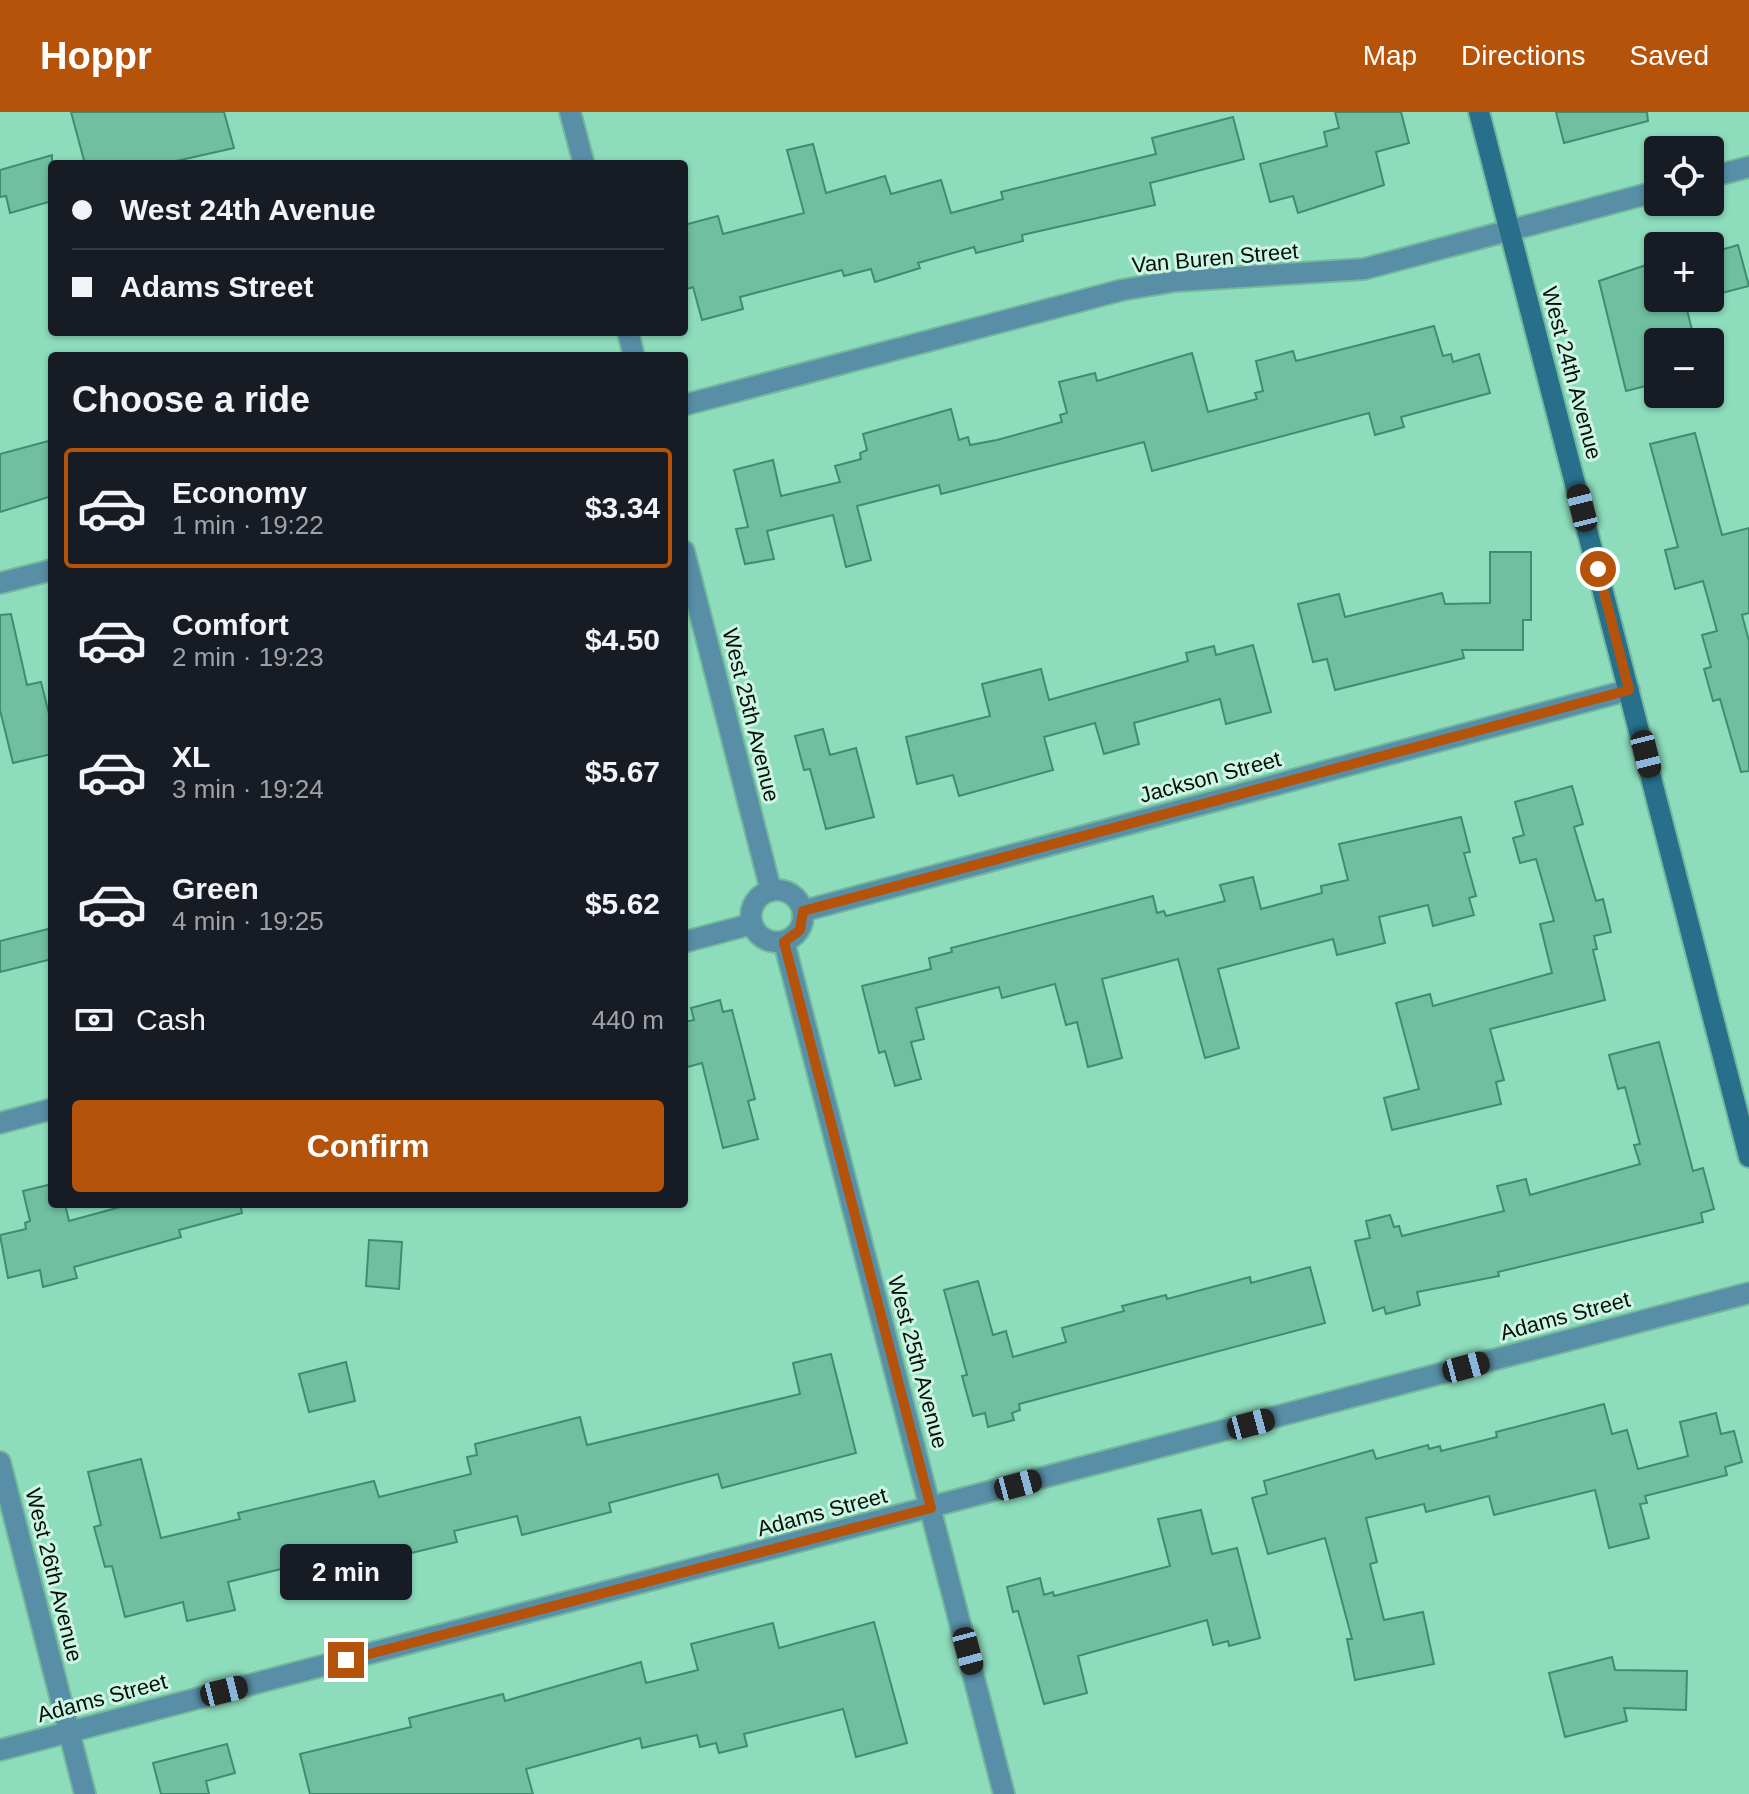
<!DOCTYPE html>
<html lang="en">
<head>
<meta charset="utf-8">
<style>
  :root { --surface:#171b24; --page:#242831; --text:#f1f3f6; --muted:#9ea1a6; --line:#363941; --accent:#b45309 }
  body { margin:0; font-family:Helvetica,sans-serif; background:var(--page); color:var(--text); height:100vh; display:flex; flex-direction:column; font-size:30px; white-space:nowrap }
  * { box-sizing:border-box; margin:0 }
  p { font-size:26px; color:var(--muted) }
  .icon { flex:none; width:44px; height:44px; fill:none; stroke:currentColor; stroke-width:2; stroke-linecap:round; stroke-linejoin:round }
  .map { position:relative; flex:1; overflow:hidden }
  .details { position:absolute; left:48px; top:240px; width:640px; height:856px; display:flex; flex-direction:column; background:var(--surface); border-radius:8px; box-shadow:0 2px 6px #0004 }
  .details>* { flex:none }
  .banner { position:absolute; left:48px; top:48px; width:640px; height:176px; border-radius:8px; box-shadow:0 2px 6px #0004; display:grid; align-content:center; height:176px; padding:0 24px; background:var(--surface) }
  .buttons { position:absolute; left:1644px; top:24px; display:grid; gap:16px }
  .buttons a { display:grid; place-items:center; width:80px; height:80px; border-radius:8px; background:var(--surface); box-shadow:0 2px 6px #0004; font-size:40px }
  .end { position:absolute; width:36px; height:36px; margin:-18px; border:10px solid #b45309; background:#fff; box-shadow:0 0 0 4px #fff }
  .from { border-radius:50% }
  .bubble { position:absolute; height:56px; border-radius:8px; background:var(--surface); box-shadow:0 2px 6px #0004; font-size:26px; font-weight:600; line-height:56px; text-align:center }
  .car { position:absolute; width:24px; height:48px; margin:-24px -12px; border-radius:10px; box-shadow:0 0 6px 2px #0007; background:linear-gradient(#222 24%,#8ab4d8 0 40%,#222 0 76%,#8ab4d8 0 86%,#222 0) }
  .banner b { display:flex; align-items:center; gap:28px; height:76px; font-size:30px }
  .banner b+b { border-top:2px solid var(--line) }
  .banner i { width:20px; height:20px; background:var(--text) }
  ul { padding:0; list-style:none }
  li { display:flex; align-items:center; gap:24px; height:120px; margin:0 16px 12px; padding:0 8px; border:4px solid transparent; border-radius:8px }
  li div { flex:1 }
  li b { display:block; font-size:30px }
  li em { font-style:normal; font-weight:600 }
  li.current { border-color:var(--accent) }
  li>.icon { width:72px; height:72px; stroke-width:1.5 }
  h2 { padding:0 24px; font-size:36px; line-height:96px }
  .pay { display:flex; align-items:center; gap:20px; height:88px; padding:0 24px; font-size:30px }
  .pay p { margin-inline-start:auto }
  .cta { display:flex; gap:16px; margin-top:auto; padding:16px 24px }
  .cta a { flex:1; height:92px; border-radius:8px; background:var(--accent); color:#fff; font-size:32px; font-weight:600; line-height:92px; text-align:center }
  header { display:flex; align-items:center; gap:48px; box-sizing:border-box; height:112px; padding:0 40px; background:var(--accent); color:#fff }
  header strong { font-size:38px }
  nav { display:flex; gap:44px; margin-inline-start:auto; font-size:28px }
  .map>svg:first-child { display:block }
  .building { fill:#70bfa0; stroke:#3d8e71; stroke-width:2 }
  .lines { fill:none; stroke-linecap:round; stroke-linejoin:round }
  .street-casing { stroke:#74b89d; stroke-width:24 }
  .secondary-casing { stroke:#74b89d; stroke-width:24 }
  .street { stroke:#588fa6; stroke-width:20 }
  .secondary { stroke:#276f8b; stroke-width:20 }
  .route { stroke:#b45309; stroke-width:10 }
  .labels { text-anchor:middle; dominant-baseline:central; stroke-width:6; stroke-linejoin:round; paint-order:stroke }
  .street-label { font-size:22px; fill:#001109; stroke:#cef5e4 }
</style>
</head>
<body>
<header>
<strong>Hoppr</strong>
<nav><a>Map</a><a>Directions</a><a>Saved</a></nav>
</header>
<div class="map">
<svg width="1749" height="1682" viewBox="0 0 1749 1682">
  <rect width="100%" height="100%" fill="#8dddbd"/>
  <path class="building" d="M 71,0 L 224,0 L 234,36 L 163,52 L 85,52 Z
    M 1335,0 L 1401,0 L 1409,31 L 1376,40 L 1384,73 L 1298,101 L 1293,84 L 1270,90 L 1260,52 L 1327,34 L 1324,20 L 1339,16 Z
    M 1556,0 L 1647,0 L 1648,9 L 1564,31 Z
    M 1233,5 L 1244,47 L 1150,71 L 1155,93 L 1022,123 L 1023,129 L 976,141 L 974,135 L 918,151 L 920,156 L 875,170 L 871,157 L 844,164 L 842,158 L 740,185 L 743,197 L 702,208 L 693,175 L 684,178 L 684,113 L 718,104 L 723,122 L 804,101 L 787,38 L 813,32 L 826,81 L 885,64 L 891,82 L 941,68 L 951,101 L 1003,87 L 1001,80 L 1156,42 L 1152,26 Z
    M 52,43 L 52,89 L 10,101 L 6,84 L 0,85 L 0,58 Z
    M 1738,133 L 1749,174 L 1710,184 L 1710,141 Z
    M 1658,149 L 1658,186 L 1684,186 L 1695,230 L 1658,230 L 1658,271 L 1626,279 L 1599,169 Z
    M 1434,214 L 1443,244 L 1451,242 L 1453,250 L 1479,242 L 1490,281 L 1401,305 L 1404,315 L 1375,323 L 1369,301 L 1152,359 L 1144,330 L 941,382 L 939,373 L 857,394 L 871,448 L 846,455 L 833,403 L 767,419 L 774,447 L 745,452 L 736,417 L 748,415 L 734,358 L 773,348 L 781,384 L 840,370 L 835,354 L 861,347 L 860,341 L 867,338 L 863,322 L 951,297 L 959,328 L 968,325 L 970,333 L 997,328 L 1062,310 L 1060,303 L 1067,301 L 1059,270 L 1095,261 L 1097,269 L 1192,241 L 1208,300 L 1257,287 L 1255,281 L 1263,279 L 1256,249 L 1293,239 L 1296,249 Z
    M 1695,321 L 1722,423 L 1749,416 L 1749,501 L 1742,503 L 1749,529 L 1749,659 L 1741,660 L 1720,587 L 1713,589 L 1704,557 L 1711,555 L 1702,523 L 1717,519 L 1703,469 L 1675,477 L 1665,438 L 1678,435 L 1650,332 Z
    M 52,328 L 52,384 L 0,400 L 0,342 Z
    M 1490,440 L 1531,440 L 1531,508 L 1523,508 L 1523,538 L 1462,538 L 1464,546 L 1335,578 L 1327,547 L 1313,550 L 1298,492 L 1339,482 L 1345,505 L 1442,481 L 1445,492 L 1490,491 Z
    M 11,502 L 27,573 L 41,570 L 52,614 L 52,642 L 13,651 L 0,598 L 0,503 Z
    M 1253,533 L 1271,600 L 1226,612 L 1220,587 L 1134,611 L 1139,632 L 1104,642 L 1095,611 L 1044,625 L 1053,658 L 959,684 L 953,663 L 917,672 L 906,625 L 990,604 L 982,572 L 1041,557 L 1049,588 L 1188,549 L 1186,541 L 1214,534 L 1216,543 Z
    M 823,617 L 830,643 L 856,636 L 874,705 L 826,717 L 810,657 L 804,658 L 795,624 Z
    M 1572,674 L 1583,712 L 1574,715 L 1596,789 L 1603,787 L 1611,820 L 1594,824 L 1597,837 L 1593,838 L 1605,888 L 1490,917 L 1504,968 L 1496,970 L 1501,992 L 1392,1018 L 1384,986 L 1419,977 L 1396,891 L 1430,882 L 1433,894 L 1552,861 L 1540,812 L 1554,809 L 1536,747 L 1520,751 L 1513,726 L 1524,723 L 1515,690 Z
    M 1461,705 L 1470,740 L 1464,741 L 1476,784 L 1469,786 L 1474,803 L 1433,814 L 1428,793 L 1379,805 L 1385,831 L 1337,843 L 1333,827 L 1218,857 L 1239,936 L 1205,946 L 1178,847 L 1102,867 L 1122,946 L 1088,955 L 1077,910 L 1066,913 L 1055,872 L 1002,886 L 999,875 L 916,896 L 924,927 L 911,930 L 921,967 L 895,974 L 885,939 L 879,941 L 862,874 L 931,857 L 929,846 L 952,840 L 951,836 L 1153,784 L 1157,801 L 1164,799 L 1166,804 L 1225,789 L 1220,773 L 1253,765 L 1261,797 L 1322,781 L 1321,774 L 1348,768 L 1339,732 Z
    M 52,816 L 52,847 L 0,860 L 0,829 Z
    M 720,888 L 723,900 L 732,898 L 755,987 L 748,989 L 758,1027 L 723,1036 L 702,951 L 684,956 L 684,910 L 694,908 L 691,896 Z
    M 1659,930 L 1693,1059 L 1703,1056 L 1714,1097 L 1701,1101 L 1703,1110 L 1498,1160 L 1499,1164 L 1417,1180 L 1420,1193 L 1386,1202 L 1384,1195 L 1373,1199 L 1355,1129 L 1370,1126 L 1366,1109 L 1390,1103 L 1394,1115 L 1399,1114 L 1402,1124 L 1504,1099 L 1497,1074 L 1526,1067 L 1530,1083 L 1640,1052 L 1634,1033 L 1640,1032 L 1625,975 L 1618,977 L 1609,943 Z
    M 52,1072 L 52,1092 L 65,1092 L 69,1109 L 131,1092 L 240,1092 L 242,1101 L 179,1118 L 181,1125 L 74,1155 L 77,1166 L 43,1175 L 40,1158 L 8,1166 L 0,1123 L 26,1117 L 25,1111 L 30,1109 L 23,1079 Z
    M 369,1128 L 402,1130 L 399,1177 L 366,1174 Z
    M 1310,1155 L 1325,1211 L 1019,1292 L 1020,1298 L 1012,1301 L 1014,1308 L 988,1315 L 985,1301 L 973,1304 L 962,1264 L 967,1263 L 944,1178 L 978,1169 L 993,1223 L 1006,1219 L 1013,1245 L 1066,1230 L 1062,1216 L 1124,1199 L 1122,1194 L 1166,1183 L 1167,1187 L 1250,1165 L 1251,1171 Z
    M 831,1242 L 856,1341 L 722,1376 L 718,1362 L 609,1391 L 611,1400 L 522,1423 L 517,1404 L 454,1419 L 457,1430 L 411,1441 L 409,1436 L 360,1449 L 365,1469 L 338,1476 L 333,1455 L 284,1467 L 281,1457 L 228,1470 L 235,1498 L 187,1509 L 183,1490 L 125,1505 L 112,1454 L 105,1455 L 94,1415 L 101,1413 L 88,1360 L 141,1347 L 161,1426 L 240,1407 L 238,1401 L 374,1369 L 379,1385 L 471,1362 L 467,1345 L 477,1343 L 475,1332 L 580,1305 L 587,1333 L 800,1282 L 793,1251 Z
    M 346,1250 L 355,1289 L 309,1300 L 299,1262 Z
    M 1604,1292 L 1612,1322 L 1627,1318 L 1638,1357 L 1688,1344 L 1680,1310 L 1716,1301 L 1721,1322 L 1734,1319 L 1742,1350 L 1725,1355 L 1727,1363 L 1645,1384 L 1647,1391 L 1640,1392 L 1649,1426 L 1609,1436 L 1595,1378 L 1494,1403 L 1489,1384 L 1426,1400 L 1424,1392 L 1366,1406 L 1377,1450 L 1370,1452 L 1384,1508 L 1423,1500 L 1434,1552 L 1355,1568 L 1347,1527 L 1352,1527 L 1325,1426 L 1268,1442 L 1252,1386 L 1267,1382 L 1264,1369 L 1373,1338 L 1376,1347 L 1428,1333 L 1429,1337 L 1440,1334 L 1441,1339 L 1497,1325 L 1496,1320 Z
    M 1201,1398 L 1212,1442 L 1237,1436 L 1260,1526 L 1229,1534 L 1228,1529 L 1213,1533 L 1207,1508 L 1078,1544 L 1087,1581 L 1044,1592 L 1018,1499 L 1013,1500 L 1007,1475 L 1040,1466 L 1044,1483 L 1053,1480 L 1054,1484 L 1170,1454 L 1158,1407 Z
    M 874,1510 L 907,1631 L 856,1645 L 843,1597 L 744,1622 L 747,1634 L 719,1641 L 716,1631 L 700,1635 L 697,1623 L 642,1636 L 640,1626 L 526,1657 L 533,1682 L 310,1682 L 300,1642 L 411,1615 L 409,1606 L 503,1582 L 505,1589 L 641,1550 L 646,1571 L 698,1558 L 691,1532 L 773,1511 L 779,1536 Z
    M 1612,1545 L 1615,1558 L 1687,1559 L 1686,1598 L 1624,1596 L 1627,1609 L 1565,1625 L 1549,1561 Z
    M 227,1632 L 235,1661 L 206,1669 L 209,1682 L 161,1682 L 153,1651 Z"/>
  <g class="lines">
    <defs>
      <path id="street" d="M 570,0 L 584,52
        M 1710,65 L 1749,55
        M 628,220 L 634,244
        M 684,293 L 1122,178 L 1176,169 L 1364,157 L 1658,79
        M 684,439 L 771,779
        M 0,471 L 52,458
        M751 804a26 26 0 1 1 52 0a26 26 0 1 1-52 0Z
        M 803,799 L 1629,578
        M 684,830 L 752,812
        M 784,830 L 1004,1682
        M 0,1011 L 52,997
        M 0,1350 L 85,1682
        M 0,1638 L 1749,1181"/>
      <path id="secondary" d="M 1479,0 L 1749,1045"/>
    </defs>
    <use href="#street" class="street-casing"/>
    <use href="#secondary" class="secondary-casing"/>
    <use href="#street" class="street"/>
    <use href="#secondary" class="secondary"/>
  </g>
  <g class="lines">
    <path class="route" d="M 346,1548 L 931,1396 L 784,830 L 800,818 L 803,799 L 1629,578 L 1598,457"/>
  </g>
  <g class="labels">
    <g class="street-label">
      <text transform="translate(1215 146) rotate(-5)">Van Buren Street</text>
      <text transform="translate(1572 261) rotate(75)">West 24th Avenue</text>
      <text transform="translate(751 603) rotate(76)">West 25th Avenue</text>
      <text transform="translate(1210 665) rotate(-15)">Jackson Street</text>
      <text transform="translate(1565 1204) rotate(-15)">Adams Street</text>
      <text transform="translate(918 1250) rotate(75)">West 25th Avenue</text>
      <text transform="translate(822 1400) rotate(-15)">Adams Street</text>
      <text transform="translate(54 1463) rotate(76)">West 26th Avenue</text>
      <text transform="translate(102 1586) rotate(-15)">Adams Street</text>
    </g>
  </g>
</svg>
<div class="buttons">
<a><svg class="icon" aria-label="locate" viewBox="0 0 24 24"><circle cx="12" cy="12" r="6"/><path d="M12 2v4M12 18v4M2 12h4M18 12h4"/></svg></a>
<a>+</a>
<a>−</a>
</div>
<i class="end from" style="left:1598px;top:457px"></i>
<i class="end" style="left:346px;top:1548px"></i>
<div class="bubble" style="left:280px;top:1432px;width:132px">2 min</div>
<i class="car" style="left:1582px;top:396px;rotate:346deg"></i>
<i class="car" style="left:1646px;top:642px;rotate:166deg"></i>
<i class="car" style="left:1466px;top:1255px;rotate:75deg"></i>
<i class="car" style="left:1251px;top:1312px;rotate:75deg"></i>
<i class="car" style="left:1018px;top:1373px;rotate:75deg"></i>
<i class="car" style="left:968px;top:1539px;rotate:165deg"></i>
<i class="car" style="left:224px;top:1579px;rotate:76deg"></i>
<div class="banner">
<b><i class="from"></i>West 24th Avenue</b>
<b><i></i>Adams Street</b>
</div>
<section class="details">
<h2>Choose a ride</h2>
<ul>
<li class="current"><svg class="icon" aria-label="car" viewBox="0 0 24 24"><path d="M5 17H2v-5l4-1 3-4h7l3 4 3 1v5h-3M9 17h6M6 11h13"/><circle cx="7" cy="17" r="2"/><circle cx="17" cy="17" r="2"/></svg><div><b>Economy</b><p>1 min · 19:22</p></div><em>$3.34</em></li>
<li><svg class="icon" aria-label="car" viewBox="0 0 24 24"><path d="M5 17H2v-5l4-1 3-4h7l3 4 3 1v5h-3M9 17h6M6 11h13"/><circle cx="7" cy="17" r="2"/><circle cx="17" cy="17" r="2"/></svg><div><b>Comfort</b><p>2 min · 19:23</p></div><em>$4.50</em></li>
<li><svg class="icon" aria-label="car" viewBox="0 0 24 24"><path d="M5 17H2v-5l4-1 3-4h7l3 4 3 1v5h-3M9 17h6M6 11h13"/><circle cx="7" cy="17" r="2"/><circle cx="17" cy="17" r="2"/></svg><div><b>XL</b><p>3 min · 19:24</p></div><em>$5.67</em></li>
<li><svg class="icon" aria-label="car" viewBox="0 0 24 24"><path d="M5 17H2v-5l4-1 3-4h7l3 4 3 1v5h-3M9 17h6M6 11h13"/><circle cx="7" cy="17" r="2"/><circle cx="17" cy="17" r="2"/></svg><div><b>Green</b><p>4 min · 19:25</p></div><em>$5.62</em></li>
</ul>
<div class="pay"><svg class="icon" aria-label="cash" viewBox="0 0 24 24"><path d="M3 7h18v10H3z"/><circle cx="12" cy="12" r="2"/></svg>Cash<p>440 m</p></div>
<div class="cta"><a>Confirm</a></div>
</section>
</div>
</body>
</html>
